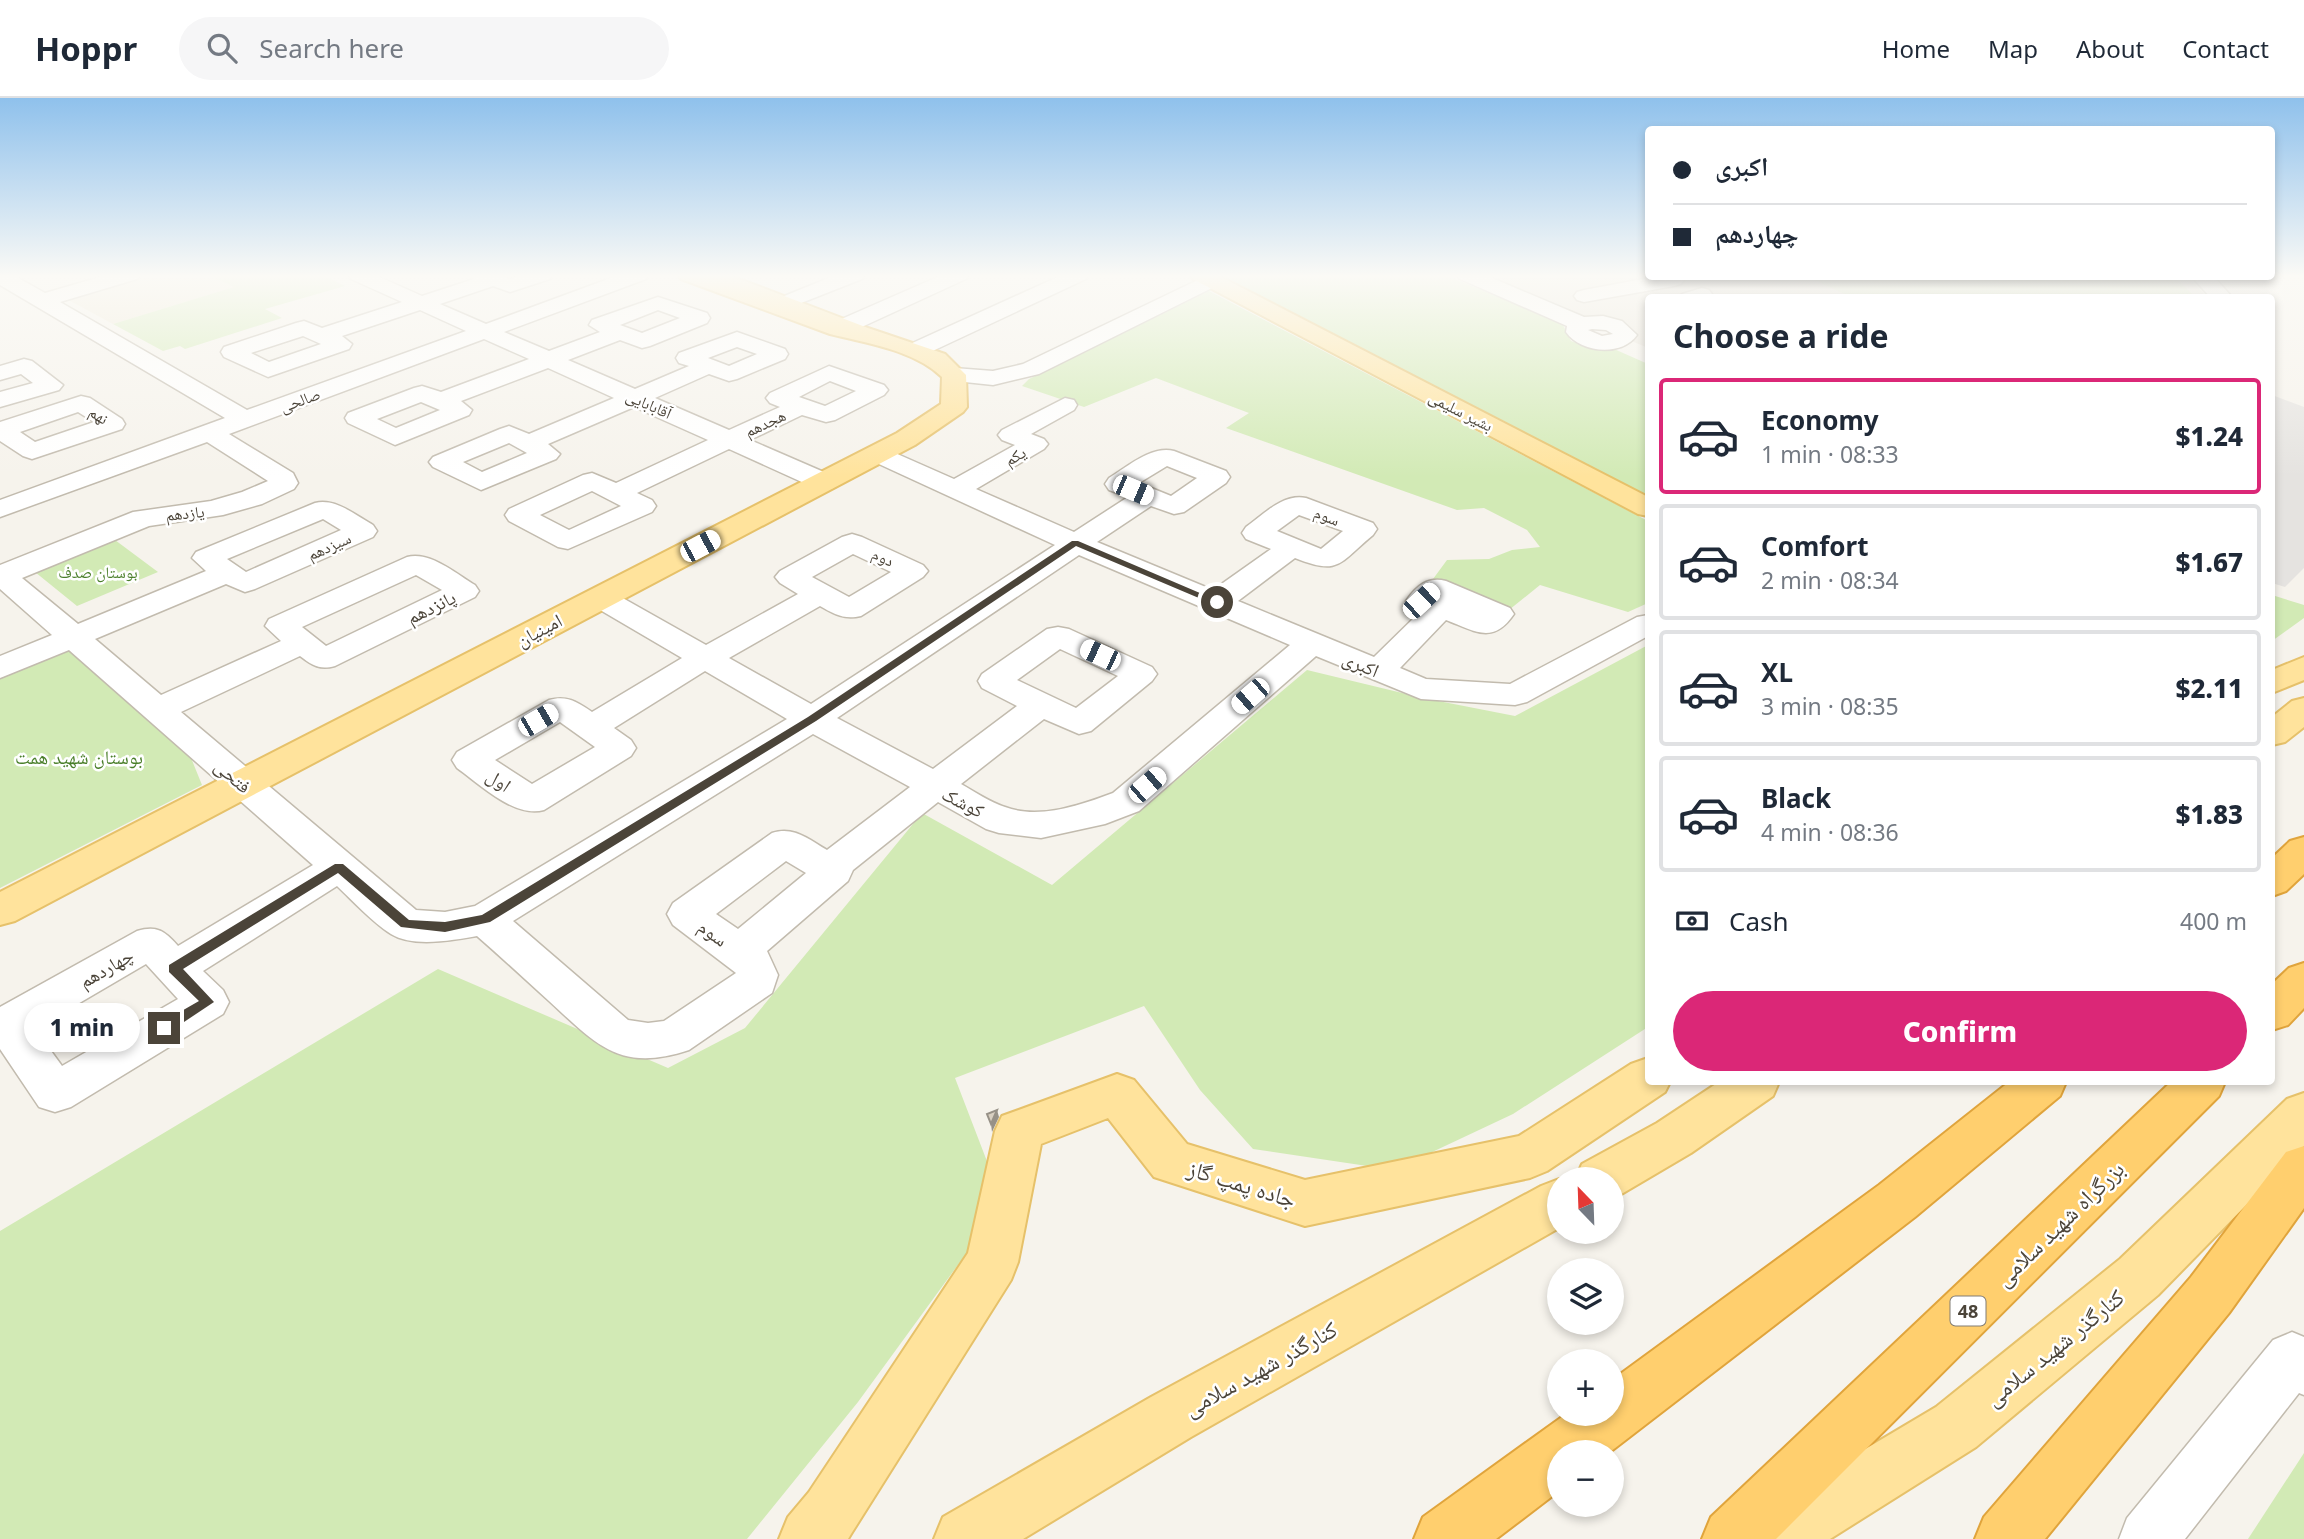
<!DOCTYPE html>
<html lang="en">
<head>
<meta charset="utf-8">
<style>
  :root { --surface:#fff; --page:#f6f6f7; --text:#1f2937; --muted:#747a83; --line:#e0e1e3; --accent:#db2777 }
  body { margin:0; font-family:"Noto Sans","Noto Naskh Arabic",sans-serif; background:var(--page); color:var(--text); height:100vh; display:flex; flex-direction:column; font-size:26px; white-space:nowrap }
  * { box-sizing:border-box; margin:0 }
  p { font-size:23px; color:var(--muted) }
  .icon { flex:none; width:38px; height:38px; fill:none; stroke:currentColor; stroke-width:2; stroke-linecap:round; stroke-linejoin:round }
  .map { position:relative; flex:1; overflow:hidden }
  .details { position:absolute; left:1645px; top:196px; width:630px; height:791px; display:flex; flex-direction:column; background:var(--surface); border-radius:7px; box-shadow:0 4px 10px #0003 }
  .details>* { flex:none }
  .banner { position:absolute; left:1645px; top:28px; width:630px; height:154px; border-radius:7px; box-shadow:0 4px 10px #0003; display:grid; align-content:center; height:154px; padding:0 28px; background:var(--surface) }
  .needle { width:46px; rotate:337deg }
  .buttons { position:absolute; left:1547px; top:1069px; display:grid; gap:14px }
  .buttons a { display:grid; place-items:center; width:77px; height:77px; border-radius:50%; background:var(--surface); box-shadow:0 4px 10px #0003; font-size:35px }
  .end { position:absolute; width:32px; height:32px; margin:-16px; border:9px solid #4b4439; background:#fff; box-shadow:0 0 0 4px #fff }
  .from { border-radius:50% }
  .bubble { position:absolute; height:49px; border-radius:24px; background:var(--surface); box-shadow:0 4px 10px #0003; font-size:23px; font-weight:800; line-height:49px; text-align:center }
  .car { position:absolute; width:21px; height:42px; margin:-21px -10px; border-radius:9px; box-shadow:0 0 5px 2px #0007; background:linear-gradient(#fff 24%,#345 0 40%,#fff 0 76%,#345 0 86%,#fff 0) }
  .banner b { display:flex; align-items:center; gap:24px; height:66px; font-size:26px }
  .banner b+b { border-top:2px solid var(--line) }
  .banner i { width:18px; height:18px; background:var(--text) }
  ul { padding:0; list-style:none }
  li { display:flex; align-items:center; gap:21px; height:116px; margin:0 14px 10px; padding:0 14px; border:4px solid var(--line); border-radius:7px }
  li div { flex:1 }
  li b { display:block; font-size:26px }
  li em { font-style:normal; font-weight:800 }
  li.current { border-color:var(--accent) }
  li>.icon { width:63px; height:63px; stroke-width:1.5 }
  h2 { padding:0 28px; font-size:32px; line-height:84px }
  .pay { display:flex; align-items:center; gap:18px; height:77px; padding:0 28px; font-size:26px }
  .pay p { margin-inline-start:auto }
  .primary-button { display:flex; gap:14px; margin-top:auto; padding:14px 28px }
  .primary-button a { flex:1; height:80px; border-radius:42px; background:var(--accent); color:#fff; font-size:28px; font-weight:800; line-height:80px; text-align:center }
  header { display:flex; align-items:center; gap:42px; box-sizing:border-box; height:98px; padding:0 35px; background:var(--surface); border-bottom:2px solid var(--line) }
  header strong { font-size:33px }
  nav { display:flex; gap:38px; margin-inline-start:auto; font-size:24px }
  .search { width:490px; height:63px; background:var(--page); display:flex; align-items:center; gap:18px; box-sizing:border-box; padding:0 24px; border-radius:38px; color:var(--muted); font-size:26px }
  .map>svg:first-child { display:block }
  .residential { fill:#eae5da }
  .education { fill:#efe8d6 }
  .green { fill:#d2eab5 }
  .parking { fill:#e5e3e0 }
  .lines { fill:none; stroke-linecap:round; stroke-linejoin:round }
  .minor-casing { stroke:#c2bbae; stroke-width:3 }
  .major-casing { stroke:#e6c16a; stroke-width:4 }
  .highway-casing { stroke:#e0a43c; stroke-width:4 }
  .minor { fill:#fff; fill-rule:evenodd }
  .major { fill:#ffe39c; fill-rule:evenodd }
  .highway { fill:#ffcf6e; fill-rule:evenodd }
  .shaded-wall { fill:#979187 }
  .building { fill:#d8cfc1; stroke:#979187; stroke-width:2 }
  .route { fill:#4b4439 }
  .labels { text-anchor:middle; dominant-baseline:central; stroke-width:5; stroke-linejoin:round; paint-order:stroke }
  .far-street-label { font-size:16px; fill:#4b4439; stroke:#fff }
  .far-park-label { font-size:16px; fill:#4a7f2a; stroke:#fff }
  .shield { fill:#fff; stroke:#817c74; stroke-width:2 }
  .shield-label { font-size:18px; font-weight:bold; fill:#4b4439 }
  .street-label { font-size:19px; fill:#4b4439; stroke:#fff }
  .park-label { font-size:19px; fill:#4a7f2a; stroke:#fff }
  .near-street-label { font-size:23px; fill:#4b4439; stroke:#fff }
</style>
</head>
<body>
<header>
<strong>Hoppr</strong>
<div class="search"><svg class="icon" aria-label="search" viewBox="0 0 24 24"><circle cx="10" cy="10" r="6"/><path d="M15 15l6 6"/></svg>Search here</div>
<nav><a>Home</a><a>Map</a><a>About</a><a>Contact</a></nav>
</header>
<div class="map">
<svg width="2304" height="1441" viewBox="0 0 2304 1441">
  <rect width="100%" height="100%" fill="#f6f3ec"/>
  <path class="residential" d="M 1477,177 L 2186,178 L 2207,199 L 1648,200 L 1648,250 Z"/>
  <path class="education" d="M 143,177 L 209,177 L 235,189 L 113,226 L 63,199 Z"/>
  <path class="green" d="M 209,177 L 323,177 L 345,188 L 265,211 L 282,220 L 185,251 L 180,248 L 163,253 L 113,226 L 234,189 Z
    M 1215,177 L 1445,177 L 1562,225 L 1571,243 L 1593,250 L 1614,251 L 1648,266 L 1648,400 Z
    M 1808,179 L 2175,179 L 2195,199 L 1851,199 Z
    M 1209,193 L 1648,423 L 1648,505 L 1628,514 L 1540,487 L 1504,516 L 1433,481 L 1447,462 L 1489,461 L 1512,452 L 1540,449 L 1527,432 L 1484,410 L 1457,412 L 1226,330 L 1249,315 L 1156,280 L 1084,309 L 1022,288 L 1029,281 Z
    M 115,442 L 158,474 L 77,508 L 35,474 Z
    M 2272,497 L 2304,507 L 2304,520 L 2272,543 Z
    M 1648,547 L 1648,929 L 1513,1016 L 1394,1072 L 1253,1051 L 1200,992 L 1144,908 L 955,980 L 1003,1105 L 858,1304 L 747,1441 L 0,1441 L 0,1133 L 438,871 L 668,970 L 745,930 L 922,715 L 1052,787 L 1307,572 L 1423,600 L 1515,618 Z
    M 72,552 L 187,650 L 202,687 L 0,790 L 0,580 Z
    M 2304,1355 L 2304,1441 L 2248,1441 Z"/>
  <path class="parking" d="M 2272,297 L 2304,309 L 2304,470 L 2285,489 L 2272,485 Z"/>
  <g class="lines">
    <defs>
      <path id="minor" d="M 0,177 L 13,177 L 45,195 L 107,177 L 140,177 L 137,181 L 60,204 L 247,312 L 466,233 L 420,212 L 342,238 L 352,246 L 349,251 L 268,279 L 224,259 L 221,254 L 224,249 L 296,225 L 304,223 L 322,230 L 402,204 L 351,181 L 348,177 L 375,177 L 422,198 L 474,181 L 471,177 L 500,177 L 510,181 L 522,177 L 553,177 L 550,181 L 510,194 L 493,188 L 440,206 L 486,226 L 619,177 L 649,177 L 646,181 L 504,234 L 549,253 L 600,234 L 589,227 L 592,222 L 658,199 L 707,215 L 710,220 L 707,225 L 650,248 L 642,250 L 620,242 L 568,262 L 635,291 L 689,268 L 679,265 L 676,260 L 679,255 L 737,234 L 785,251 L 788,256 L 785,261 L 737,281 L 729,283 L 709,276 L 655,300 L 729,332 L 780,309 L 770,305 L 766,300 L 770,295 L 829,268 L 884,287 L 888,292 L 884,297 L 835,322 L 826,324 L 802,317 L 750,342 L 833,378 L 837,384 L 833,390 L 824,392 L 815,390 L 729,351 L 637,395 L 652,402 L 656,408 L 652,414 L 568,451 L 558,449 L 509,423 L 505,417 L 509,411 L 583,377 L 592,375 L 616,385 L 708,342 L 634,309 L 548,346 L 560,356 L 556,361 L 481,392 L 433,369 L 429,364 L 433,359 L 500,331 L 509,328 L 529,336 L 614,300 L 548,270 L 461,303 L 472,312 L 469,317 L 395,347 L 348,325 L 345,320 L 348,315 L 414,290 L 422,288 L 441,294 L 529,261 L 484,241 L 229,336 L 293,375 L 298,385 L 294,391 L 262,406 L 223,417 L 149,428 L 22,480 L 78,526 L 206,473 L 192,460 L 196,454 L 315,405 C 336,400 355,417 373,427 L 377,433 L 373,439 L 255,491 L 245,494 L 226,486 L 95,541 L 161,597 L 281,543 L 265,528 L 269,521 L 407,459 C 430,453 455,475 475,487 L 479,493 L 475,499 L 335,568 C 320,572 313,568 300,558 L 181,614 L 416,812 L 445,814 L 475,808 L 787,621 L 705,573 L 614,630 L 631,642 L 636,650 L 631,658 L 544,712 C 514,720 481,687 457,670 L 452,662 L 457,654 L 549,602 C 567,597 577,604 592,614 L 682,560 L 590,506 L 586,500 L 590,494 L 601,491 L 612,494 L 706,547 L 798,496 L 780,485 L 775,479 L 780,473 L 842,439 L 852,436 L 862,439 L 923,467 L 928,473 L 923,479 L 861,518 C 844,522 834,516 820,508 L 729,560 L 811,606 L 1055,447 L 868,361 L 864,356 L 868,351 L 877,348 L 886,351 L 954,381 L 1015,347 L 1002,342 L 998,337 L 1002,332 L 1065,300 L 1074,302 L 1077,307 L 1074,312 L 1031,336 L 1044,341 L 1048,346 L 1044,351 L 976,391 L 1074,434 L 1128,399 L 1109,392 L 1105,386 L 1109,380 C 1127,369 1152,347 1174,353 L 1226,373 L 1230,379 L 1226,385 L 1184,414 L 1174,416 L 1151,408 L 1097,444 L 1213,492 L 1271,451 L 1246,441 L 1242,435 L 1246,429 C 1263,417 1283,395 1306,400 L 1373,425 L 1377,431 L 1373,437 C 1339,465 1340,478 1295,460 L 1238,503 L 1374,559 L 1421,513 L 1410,509 L 1406,503 C 1416,488 1428,478 1446,483 L 1510,510 L 1514,516 C 1493,547 1475,533 1446,522 L 1400,570 L 1426,581 L 1510,586 L 1637,519 L 1648,517 L 1648,538 L 1527,604 L 1515,607 L 1421,601 L 1316,558 L 1139,713 L 1105,726 L 1041,740 L 999,735 L 986,731 L 938,704 L 853,772 L 848,783 L 767,853 L 778,877 L 772,895 L 689,952 C 620,975 597,947 549,903 C 525,881 501,859 477,838 C 454,842 413,850 391,836 C 372,824 354,804 337,788 L 203,873 L 223,892 L 229,904 L 223,916 L 71,1009 L 55,1014 L 39,1009 L 0,951 L 0,909 L 137,833 C 157,827 165,833 178,848 L 313,767 L 69,552 L 0,580 L 0,558 L 52,537 L 0,491 L 0,467 L 133,414 L 211,403 L 242,394 L 268,383 L 207,344 L 0,419 L 0,402 L 225,320 L 0,187 ZM 658,212 L 680,220 L 642,235 L 620,227 ZM 303,238 L 321,246 L 269,264 L 251,255 ZM 737,249 L 757,256 L 729,268 L 708,260 ZM 830,283 L 856,293 L 825,308 L 799,299 ZM 421,304 L 440,312 L 396,330 L 377,321 ZM 509,345 L 527,355 L 482,374 L 463,364 ZM 1167,368 L 1197,380 L 1171,398 L 1139,385 ZM 592,393 L 621,408 L 569,432 L 540,417 ZM 1299,417 L 1343,433 L 1321,451 L 1277,433 ZM 323,421 L 341,432 L 246,474 L 227,461 ZM 853,456 L 891,474 L 849,499 L 812,479 ZM 1079,457 L 1290,547 L 1113,695 C 1081,707 1039,722 1005,709 C 990,704 975,694 961,686 L 1044,621 L 1079,636 L 1091,633 L 1152,583 L 1157,576 L 1152,569 L 1069,531 L 1058,529 L 1047,531 L 982,576 L 978,583 L 982,590 L 1017,608 L 933,671 L 837,620 ZM 416,477 L 442,492 L 326,548 L 302,529 ZM 1060,551 L 1118,578 L 1076,610 L 1017,582 ZM 560,624 L 595,649 L 532,686 L 495,662 ZM 813,636 L 910,689 L 827,752 C 808,741 794,728 772,735 L 673,805 L 667,816 L 673,827 L 736,875 L 664,923 L 648,925 L 628,922 L 513,823 ZM 786,763 L 806,775 L 738,831 L 716,816 ZM 146,866 L 178,901 L 62,968 L 35,931 Z
        M 836,177 L 865,177 L 862,181 L 791,209 L 777,209 L 773,205 L 777,201 Z
        M 942,177 L 969,177 L 966,181 L 853,233 L 837,233 L 834,228 L 837,223 Z
        M 1062,177 L 1089,177 L 1086,181 L 924,257 L 908,257 L 905,252 L 908,247 Z
        M 1212,177 L 1221,183 L 1218,187 L 1039,276 L 993,287 L 946,282 L 942,277 L 946,272 L 954,270 L 993,273 L 1023,266 L 1204,179 Z
        M 1457,177 L 1485,177 L 1584,219 L 1603,218 L 1622,223 L 1637,237 C 1622,259 1580,255 1566,234 L 1567,228 L 1460,181 ZM 1592,231 L 1606,232 L 1613,236 L 1602,238 L 1588,232 Z
        M 1659,178 L 1682,178 L 1684,182 L 1681,186 L 1674,188 L 1584,204 L 1577,202 L 1574,198 L 1577,194 L 1584,192 Z
        M 2191,178 L 2213,178 L 2233,200 L 2211,200 Z
        M 1702,190 L 1709,192 L 1712,196 L 1710,200 L 1679,200 L 1682,196 Z
        M 24,261 L 32,263 L 63,287 L 59,292 L 0,309 L 0,294 L 33,285 L 21,276 L 0,282 L 0,268 Z
        M 81,298 L 90,300 L 122,321 L 125,326 L 122,331 L 32,361 L 23,358 L 0,343 L 0,324 ZM 78,314 L 94,324 L 35,344 L 20,334 Z
        M 2292,1234 L 2304,1239 L 2304,1297 L 2299,1295 L 2185,1441 L 2119,1441 L 2127,1420 L 2273,1242 Z"/>
      <path id="major" d="M 678,177 L 729,177 L 868,230 L 945,256 L 966,277 L 967,309 L 963,314 L 915,347 L 15,823 L 0,827 L 0,794 L 897,335 L 941,306 L 942,279 C 914,252 866,245 830,236 L 681,181 Z
        M 1190,177 L 1217,177 L 1648,399 L 1648,418 L 1638,416 L 1193,181 Z
        M 2304,559 L 2304,582 L 2272,595 L 2272,572 Z
        M 2304,600 L 2304,629 L 2285,644 L 2272,647 L 2272,619 L 2292,603 Z
        M 1648,960 L 1648,984 L 1670,984 L 1665,994 L 1547,1073 L 1530,1080 L 1305,1128 L 1154,1079 L 1108,1020 L 1041,1046 L 1018,1164 L 1011,1182 L 851,1436 L 848,1441 L 779,1441 L 788,1419 L 809,1394 L 968,1155 L 995,1033 L 1002,1018 L 1117,976 L 1134,982 L 1187,1046 L 1305,1082 L 1519,1038 L 1631,966 Z
        M 1719,984 L 1779,984 L 1773,998 L 1691,1055 L 1618,1098 L 1612,1100 L 1612,1082 L 1575,1082 L 1582,1066 L 1657,1025 Z
        M 2304,995 L 2304,1048 L 2158,1197 L 1976,1349 L 1830,1441 L 1742,1441 L 1751,1419 L 1936,1309 L 2120,1161 L 2287,1001 Z
        M 1559,1081 L 1559,1130 L 1191,1339 L 1023,1441 L 934,1441 L 943,1419 L 1151,1299 L 1541,1088 Z"/>
      <path id="highway" d="M 2304,739 L 2304,776 L 2286,793 L 2272,798 L 2272,760 L 2290,743 Z
        M 2304,865 L 2304,910 L 2288,927 L 2272,932 L 2272,886 L 2289,870 Z
        M 2009,984 L 2066,984 L 2060,998 L 1915,1119 L 1610,1354 L 1559,1354 L 1559,1393 L 1496,1441 L 1414,1441 L 1423,1419 L 1566,1316 L 1612,1316 L 1612,1282 L 1879,1087 Z
        M 2171,984 L 2225,984 L 2219,998 L 1776,1441 L 1702,1441 L 1711,1419 Z
        M 2304,1048 L 2304,1110 L 2229,1215 L 2045,1441 L 1975,1441 L 1984,1419 L 2191,1179 L 2286,1054 Z"/>
    </defs>
    <use href="#minor" class="minor-casing"/>
    <use href="#major" class="major-casing"/>
    <use href="#highway" class="highway-casing"/>
    <use href="#minor" class="minor"/>
    <use href="#major" class="major"/>
    <use href="#highway" class="highway"/>
  </g>
  <path class="shaded-wall" d="M 997,1012 L 999,1019 L 992,1034 L 991,1026 Z"/>
  <path class="building" d="M 997,1012 L 991,1026 L 987,1016 Z"/>
  <linearGradient id="sky" x2="0" y2="1"><stop stop-color="#8fc1ec"/><stop offset="0.47" stop-color="#fbfaf6"/><stop offset="1" stop-color="#fbfaf6" stop-opacity="0"/></linearGradient>
  <rect width="2304" height="379" fill="url(#sky)"/>
  <path class="route" d="M 1072,443 L 1078,443 L 1221,504 L 1213,506 L 1076,448 L 816,623 L 490,824 L 445,834 L 401,829 L 338,775 L 183,871 L 214,904 L 169,934 L 159,934 L 159,926 L 199,903 L 169,874 L 169,867 L 335,766 L 343,766 L 409,822 L 445,824 L 482,817 L 808,619 Z"/>
  <g class="labels">
    <g class="far-street-label">
      <text transform="translate(300 302) rotate(-20)">صالحی</text>
      <text transform="translate(649 306) rotate(24)">آقابابایی</text>
      <text transform="translate(1461 313) rotate(27)">بشیر سلیمی</text>
      <text transform="translate(99 317) rotate(33)">نهم</text>
      <text transform="translate(765 325) rotate(-25)">هجدهم</text>
      <text transform="translate(1015 358) rotate(-30)">یکم</text>
      <text transform="translate(185 415) rotate(-6)">یازدهم</text>
      <text transform="translate(1327 418) rotate(21)">سوم</text>
      <text transform="translate(329 448) rotate(-24)">سیزدهم</text>
      <text transform="translate(883 459) rotate(24)">دوم</text>
    </g>
    <g class="far-park-label">
      <text x="98" y="474">بوستان صدف</text>
    </g>
    <rect class="shield" x="1950.5" y="1198.5" width="35" height="29" rx="5"/>
    <g class="shield-label">
      <text x="1968" y="1213">48</text>
    </g>
    <g class="street-label">
      <text transform="translate(431 509) rotate(-26)">پانزدهم</text>
      <text transform="translate(539 532) rotate(-28)">امینیان</text>
      <text transform="translate(1361 566) rotate(23)">اکبری</text>
      <text transform="translate(233 678) rotate(41)">فتحی</text>
      <text transform="translate(499 682) rotate(34)">اول</text>
      <text transform="translate(963 704) rotate(27)">کوشک</text>
      <text transform="translate(713 835) rotate(36)">سوم</text>
      <text transform="translate(106 870) rotate(-30)">چهاردهم</text>
    </g>
    <g class="park-label">
      <text x="79" y="659">بوستان شهید همت</text>
    </g>
    <g class="near-street-label">
      <text transform="translate(1242 1085) rotate(17)">جاده پمپ گاز</text>
      <text transform="translate(2059 1125) rotate(-44)">بزرگراه شهید سلامی</text>
      <text transform="translate(2054 1249) rotate(-39)">کنارگذر شهید سلامی</text>
      <text transform="translate(1260 1270) rotate(-29)">کنارگذر شهید سلامی</text>
    </g>
  </g>
</svg>
<div class="buttons">
<a><svg class="needle" viewBox="-14 -14 28 28"><path d="M0-13l5 13h-10z" fill="#e53935"/><path d="M0 13l5-13h-10z" fill="#747a83"/></svg></a>
<a><svg class="icon" aria-label="layers" viewBox="0 0 24 24"><path d="M12 4l9 5-9 5-9-5zM3 14l9 5 9-5"/></svg></a>
<a>+</a>
<a>−</a>
</div>
<i class="end from" style="left:1217px;top:504px"></i>
<i class="end" style="left:164px;top:930px"></i>
<div class="bubble" style="left:24px;top:905px;width:116px">1 min</div>
<i class="car" style="left:1133px;top:392px;rotate:113deg"></i>
<i class="car" style="left:700px;top:448px;rotate:62deg"></i>
<i class="car" style="left:1421px;top:503px;rotate:47deg"></i>
<i class="car" style="left:1100px;top:557px;rotate:295deg"></i>
<i class="car" style="left:1250px;top:598px;rotate:229deg"></i>
<i class="car" style="left:538px;top:622px;rotate:60deg"></i>
<i class="car" style="left:1147px;top:687px;rotate:49deg"></i>
<div class="banner">
<b><i class="from"></i>اکبری</b>
<b><i></i>چهاردهم</b>
</div>
<section class="details">
<h2>Choose a ride</h2>
<ul>
<li class="current"><svg class="icon" aria-label="car" viewBox="0 0 24 24"><path d="M5 17H2v-5l4-1 3-4h7l3 4 3 1v5h-3M9 17h6M6 11h13"/><circle cx="7" cy="17" r="2"/><circle cx="17" cy="17" r="2"/></svg><div><b>Economy</b><p>1 min · 08:33</p></div><em>$1.24</em></li>
<li><svg class="icon" aria-label="car" viewBox="0 0 24 24"><path d="M5 17H2v-5l4-1 3-4h7l3 4 3 1v5h-3M9 17h6M6 11h13"/><circle cx="7" cy="17" r="2"/><circle cx="17" cy="17" r="2"/></svg><div><b>Comfort</b><p>2 min · 08:34</p></div><em>$1.67</em></li>
<li><svg class="icon" aria-label="car" viewBox="0 0 24 24"><path d="M5 17H2v-5l4-1 3-4h7l3 4 3 1v5h-3M9 17h6M6 11h13"/><circle cx="7" cy="17" r="2"/><circle cx="17" cy="17" r="2"/></svg><div><b>XL</b><p>3 min · 08:35</p></div><em>$2.11</em></li>
<li><svg class="icon" aria-label="car" viewBox="0 0 24 24"><path d="M5 17H2v-5l4-1 3-4h7l3 4 3 1v5h-3M9 17h6M6 11h13"/><circle cx="7" cy="17" r="2"/><circle cx="17" cy="17" r="2"/></svg><div><b>Black</b><p>4 min · 08:36</p></div><em>$1.83</em></li>
</ul>
<div class="pay"><svg class="icon" aria-label="cash" viewBox="0 0 24 24"><path d="M3 7h18v10H3z"/><circle cx="12" cy="12" r="2"/></svg>Cash<p>400 m</p></div>
<div class="primary-button"><a>Confirm</a></div>
</section>
</div>
</body>
</html>
